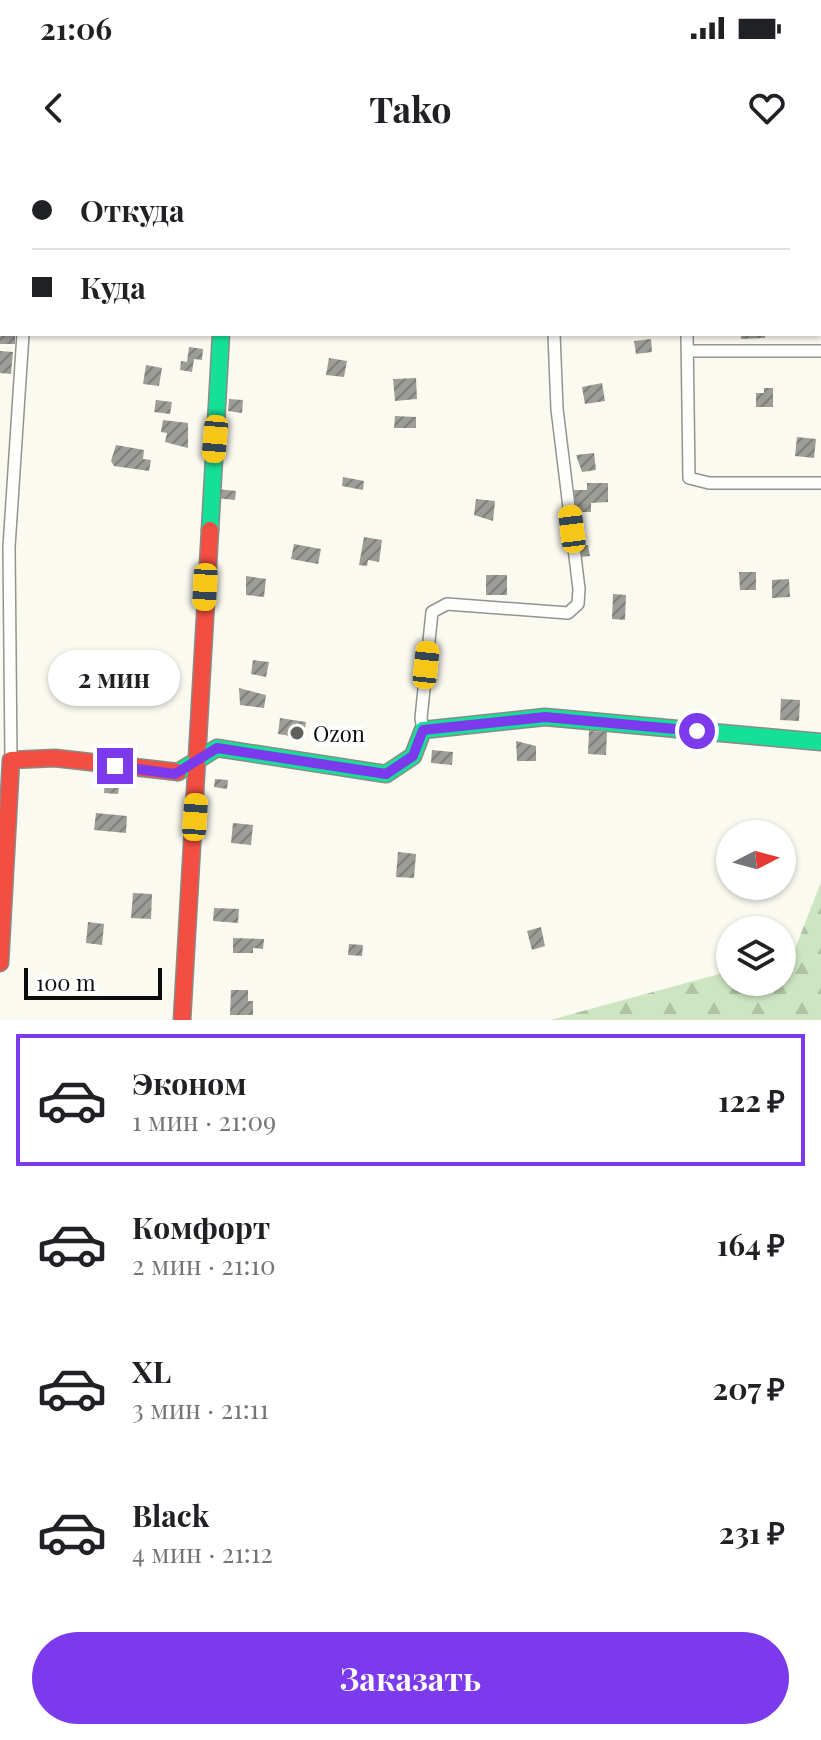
<!DOCTYPE html>
<html lang="ru">
<head>
<meta charset="utf-8">
<style>
  :root { --surface:#fff; --page:#f6f6f6; --text:#202124; --muted:#757577; --line:#e0e0e0; --accent:#7c3aed }
  body { margin:0; font-family:"Playfair Display",serif; background:var(--page); color:var(--text); height:100vh; display:flex; flex-direction:column; font-size:30px; white-space:nowrap }
  * { box-sizing:border-box; margin:0 }
  p { font-size:26px; color:var(--muted) }
  .icon { flex:none; width:44px; height:44px; fill:none; stroke:currentColor; stroke-width:2; stroke-linecap:round; stroke-linejoin:round }
  .map { position:relative; height:860px; overflow:hidden }
  .sheet { display:flex; flex-direction:column; background:var(--surface); flex:1 }
  .sheet>* { flex:none }
  .banner { position:absolute; left:0px; top:0px; width:822px; height:176px; box-shadow:0 2px 6px #0004; display:grid; align-content:center; height:176px; padding:0 32px; background:var(--surface) }
  .needle { width:52px; rotate:84deg }
  .controls { position:absolute; left:716px; top:660px; display:grid; gap:16px }
  .controls a { display:grid; place-items:center; width:80px; height:80px; border-radius:50%; background:var(--surface); box-shadow:0 2px 6px #0004; font-size:40px }
  .scale { position:absolute; left:24px; bottom:20px; width:138px; box-sizing:border-box; padding-left:8px; border:4px solid #0c0c0c; border-top:0; font-size:22px; line-height:28px; white-space:nowrap; color:#0c0c0c; -webkit-text-stroke:6px #fff; paint-order:stroke }
  .end { position:absolute; width:36px; height:36px; margin:-18px; border:10px solid #7c3aed; background:#fff; box-shadow:0 0 0 4px #fff }
  .from { border-radius:50% }
  .bubble { position:absolute; height:56px; border-radius:28px; background:var(--surface); box-shadow:0 2px 6px #0004; font-size:26px; font-weight:700; line-height:56px; text-align:center }
  .car { position:absolute; width:24px; height:48px; margin:-24px -12px; border-radius:10px; box-shadow:0 0 6px 2px #0007; background:linear-gradient(#f5c518 24%,#345 0 40%,#f5c518 0 76%,#345 0 86%,#f5c518 0) }
  .banner b { display:flex; align-items:center; gap:28px; height:76px; font-size:30px }
  .banner b+b { border-top:2px solid var(--line) }
  .banner i { width:20px; height:20px; background:var(--text) }
  ul { padding:14px 0 0; list-style:none }
  li { display:flex; align-items:center; gap:24px; height:132px; margin:0 16px 12px; padding:0 16px; border:4px solid transparent; border-radius:0px }
  li div { flex:1 }
  li b { display:block; font-size:30px }
  li em { font-style:normal; font-weight:700 }
  li.selected { border-color:var(--accent) }
  li>.icon { width:72px; height:72px; stroke-width:1.5 }
  .action { display:flex; gap:16px; margin-top:auto; padding:16px 32px }
  .action a { flex:1; height:92px; border-radius:48px; background:var(--accent); color:#fff; font-size:32px; font-weight:700; line-height:92px; text-align:center }
  .status { display:flex; justify-content:space-between; align-items:center; height:56px; padding:0 40px; background:var(--surface); direction:ltr }
  .status svg { height:22px; fill:currentColor }
  header { display:flex; justify-content:space-between; align-items:center; height:104px; padding:0 32px; background:var(--surface); font-size:36px; font-weight:700 }
  .map>svg:first-child { display:block }
  .forest { fill:url(#forest-firs) }
  .building { fill:url(#building-hatch) }
  .lines { fill:none; stroke-linecap:round; stroke-linejoin:round }
  .street-casing { stroke:#93938f; stroke-width:14 }
  .fast-casing { stroke:#8a8a86; stroke-width:19 }
  .jam-casing { stroke:#8a8a86; stroke-width:19 }
  .street { stroke:#fefefd; stroke-width:11 }
  .fast { stroke:#16e098; stroke-width:16 }
  .jam { stroke:#f24e42; stroke-width:16 }
  .route { stroke:#7c3aed; stroke-width:10 }
  .poi-dot { fill:#5f5f5c; stroke:#fff; stroke-width:3 }
  .labels { text-anchor:middle; dominant-baseline:central; stroke-width:8; stroke-linejoin:round; paint-order:stroke }
  .poi-label { font-size:22px; fill:#0c0c0c; stroke:#fff; text-anchor:start }
</style>
</head>
<body>
<div class="status"><b>21:06</b><svg viewBox="0 0 49 12"><path d="M0 12V9h3v3zM5 12V6h3v6zM10 12V3h3v9zM15 12V0h3v12zM26 1h20v11H26zM47 4h2v5h-2z"/></svg></div>
<header><svg class="icon" aria-label="back" viewBox="0 0 24 24"><path d="M15 5l-7 7 7 7"/></svg>Tako<svg class="icon" aria-label="heart" viewBox="0 0 24 24"><path d="M12 20l-8-8c-3-5 5-10 8-4 3-6 11-1 8 4z"/></svg></header>
<div class="map">
<svg width="821" height="860" viewBox="0 0 821 860">
  <defs>
    <pattern id="forest-firs" width="22" height="20" patternUnits="userSpaceOnUse" patternTransform="scale(2)"><rect width="22" height="20" fill="#cde6c1"/><path d="M5 1l3.5 6h-7zM16 11l3.5 6h-7z" fill="#afc4a5"/></pattern>
    <pattern id="building-hatch" width="6" height="6" patternUnits="userSpaceOnUse" patternTransform="scale(2)"><rect width="6" height="6" fill="#9d9c97"/><path d="M-1 1l2-2M0 6l6-6M5 7l2-2" fill="none" stroke="#7e7e7a"/></pattern>
  </defs>
  <rect width="100%" height="100%" fill="#fafaf1"/>
  <path class="forest" d="M 821,722 L 821,860 L 550,860 L 730,811 L 730,822 L 782,822 L 782,797 L 793,794 Z"/>
  <path class="building" d="M 0,174 L 15,174 L 15,184 L 0,184 Z
    M 741,174 L 765,174 L 765,178 L 741,179 Z
    M 651,179 L 652,192 L 636,194 L 634,181 Z
    M 189,187 L 203,189 L 202,200 L 194,199 L 192,212 L 180,210 L 181,201 L 187,202 Z
    M 0,191 L 13,192 L 11,214 L 0,213 Z
    M 329,198 L 347,201 L 344,217 L 326,215 Z
    M 146,205 L 162,208 L 159,226 L 143,224 Z
    M 416,218 L 417,239 L 395,241 L 393,219 Z
    M 602,223 L 605,241 L 585,244 L 582,227 Z
    M 764,228 L 773,228 L 773,247 L 756,247 L 756,233 L 764,233 Z
    M 229,239 L 243,240 L 242,253 L 228,251 Z
    M 156,240 L 172,242 L 170,254 L 154,252 Z
    M 395,256 L 416,257 L 416,268 L 394,268 Z
    M 163,260 L 188,263 L 188,288 L 165,282 L 167,273 L 161,272 Z
    M 797,277 L 816,279 L 814,298 L 795,296 Z
    M 116,285 L 144,290 L 143,299 L 151,300 L 149,311 L 114,306 L 111,301 Z
    M 594,293 L 596,310 L 582,312 L 576,295 Z
    M 343,317 L 364,321 L 363,330 L 342,326 Z
    M 587,323 L 608,323 L 608,342 L 591,343 L 591,352 L 575,352 L 574,330 L 587,330 Z
    M 216,329 L 236,331 L 235,340 L 215,338 Z
    M 476,339 L 495,341 L 493,361 L 474,355 Z
    M 364,377 L 382,380 L 379,402 L 368,400 L 367,406 L 359,405 Z
    M 294,384 L 321,389 L 318,404 L 291,399 Z
    M 588,385 L 590,396 L 579,397 L 578,386 Z
    M 739,412 L 756,412 L 756,430 L 740,430 Z
    M 486,415 L 507,415 L 507,435 L 486,435 Z
    M 246,416 L 266,419 L 264,437 L 246,435 Z
    M 789,419 L 790,437 L 772,438 L 772,420 Z
    M 613,434 L 626,435 L 625,460 L 612,459 Z
    M 253,500 L 269,502 L 266,517 L 251,514 Z
    M 121,523 L 136,525 L 135,537 L 119,535 Z
    M 239,528 L 266,535 L 264,548 L 240,545 Z
    M 781,539 L 800,540 L 799,561 L 780,560 Z
    M 280,558 L 306,562 L 303,578 L 278,574 Z
    M 589,571 L 607,572 L 606,595 L 588,594 Z
    M 516,581 L 536,586 L 536,601 L 517,601 Z
    M 432,590 L 453,592 L 452,605 L 431,603 Z
    M 215,619 L 228,620 L 227,629 L 214,627 Z
    M 105,620 L 120,622 L 118,634 L 104,633 Z
    M 96,653 L 127,656 L 126,673 L 94,670 Z
    M 233,663 L 253,665 L 251,685 L 231,683 Z
    M 398,692 L 416,694 L 414,718 L 396,717 Z
    M 133,733 L 152,734 L 151,759 L 131,758 Z
    M 214,748 L 239,749 L 238,763 L 213,761 Z
    M 88,762 L 104,764 L 102,785 L 86,783 Z
    M 541,767 L 545,786 L 532,790 L 527,771 Z
    M 233,778 L 264,779 L 263,789 L 253,788 L 253,793 L 233,793 Z
    M 349,784 L 363,785 L 362,796 L 348,795 Z
    M 231,830 L 248,830 L 248,841 L 253,841 L 253,855 L 230,855 Z"/>
  <g class="lines">
    <defs>
      <path id="street" d="M 694,2 L 694,0
        M 0,52 L 2,60
        M 820,64 L 821,64
        M 0,87 L 2,87
        M 687,174 L 689,318 L 709,323 L 821,323
        M 687,191 L 821,191
        M 423,570 L 421,558 L 432,452 L 447,444 L 568,453 L 578,444 L 579,429 L 557,249 L 554,174
        M 11,600 L 9,387 L 23,174"/>
      <path id="fast" d="M 210,370 L 221,174
        M 178,612 L 217,588 L 386,614 L 413,596 L 423,570 L 545,557 L 821,582"/>
      <path id="jam" d="M 0,803 L 11,600 L 55,598 L 178,612
        M 182,860 L 210,370"/>
    </defs>
    <use href="#street" class="street-casing"/>
    <use href="#fast" class="fast-casing"/>
    <use href="#jam" class="jam-casing"/>
    <use href="#street" class="street"/>
    <use href="#fast" class="fast"/>
    <use href="#jam" class="jam"/>
  </g>
  <g class="lines">
    <path class="route" d="M 115,606 L 175,614 L 217,588 L 386,614 L 413,596 L 423,570 L 545,557 L 697,571"/>
  </g>
  <circle class="poi-dot" cx="297" cy="573" r="8"/>
  <g class="labels">
    <g class="poi-label">
      <text x="313" y="573">Ozon</text>
    </g>
  </g>
</svg>
<div class="controls">
<a><svg class="needle" viewBox="-14 -14 28 28"><path d="M0-13l5 13h-10z" fill="#e53935"/><path d="M0 13l5-13h-10z" fill="#757577"/></svg></a>
<a><svg class="icon" aria-label="layers" viewBox="0 0 24 24"><path d="M12 4l9 5-9 5-9-5zM3 14l9 5 9-5"/></svg></a>
</div>
<div class="scale">100 m</div>
<i class="end from" style="left:697px;top:571px"></i>
<i class="end" style="left:115px;top:606px"></i>
<div class="bubble" style="left:48px;top:490px;width:132px">2 мин</div>
<i class="car" style="left:215px;top:279px;rotate:185deg"></i>
<i class="car" style="left:572px;top:369px;rotate:353deg"></i>
<i class="car" style="left:205px;top:427px;rotate:183deg"></i>
<i class="car" style="left:426px;top:505px;rotate:6deg"></i>
<i class="car" style="left:195px;top:657px;rotate:4deg"></i>
<div class="banner">
<b><i class="from"></i>Откуда</b>
<b><i></i>Куда</b>
</div>
</div>
<section class="sheet">
<ul>
<li class="selected"><svg class="icon" aria-label="car" viewBox="0 0 24 24"><path d="M5 17H2v-5l4-1 3-4h7l3 4 3 1v5h-3M9 17h6M6 11h13"/><circle cx="7" cy="17" r="2"/><circle cx="17" cy="17" r="2"/></svg><div><b>Эконом</b><p>1 мин · 21:09</p></div><em>122 ₽</em></li>
<li><svg class="icon" aria-label="car" viewBox="0 0 24 24"><path d="M5 17H2v-5l4-1 3-4h7l3 4 3 1v5h-3M9 17h6M6 11h13"/><circle cx="7" cy="17" r="2"/><circle cx="17" cy="17" r="2"/></svg><div><b>Комфорт</b><p>2 мин · 21:10</p></div><em>164 ₽</em></li>
<li><svg class="icon" aria-label="car" viewBox="0 0 24 24"><path d="M5 17H2v-5l4-1 3-4h7l3 4 3 1v5h-3M9 17h6M6 11h13"/><circle cx="7" cy="17" r="2"/><circle cx="17" cy="17" r="2"/></svg><div><b>XL</b><p>3 мин · 21:11</p></div><em>207 ₽</em></li>
<li><svg class="icon" aria-label="car" viewBox="0 0 24 24"><path d="M5 17H2v-5l4-1 3-4h7l3 4 3 1v5h-3M9 17h6M6 11h13"/><circle cx="7" cy="17" r="2"/><circle cx="17" cy="17" r="2"/></svg><div><b>Black</b><p>4 мин · 21:12</p></div><em>231 ₽</em></li>
</ul>
<div class="action"><a>Заказать</a></div>
</section>
</body>
</html>
